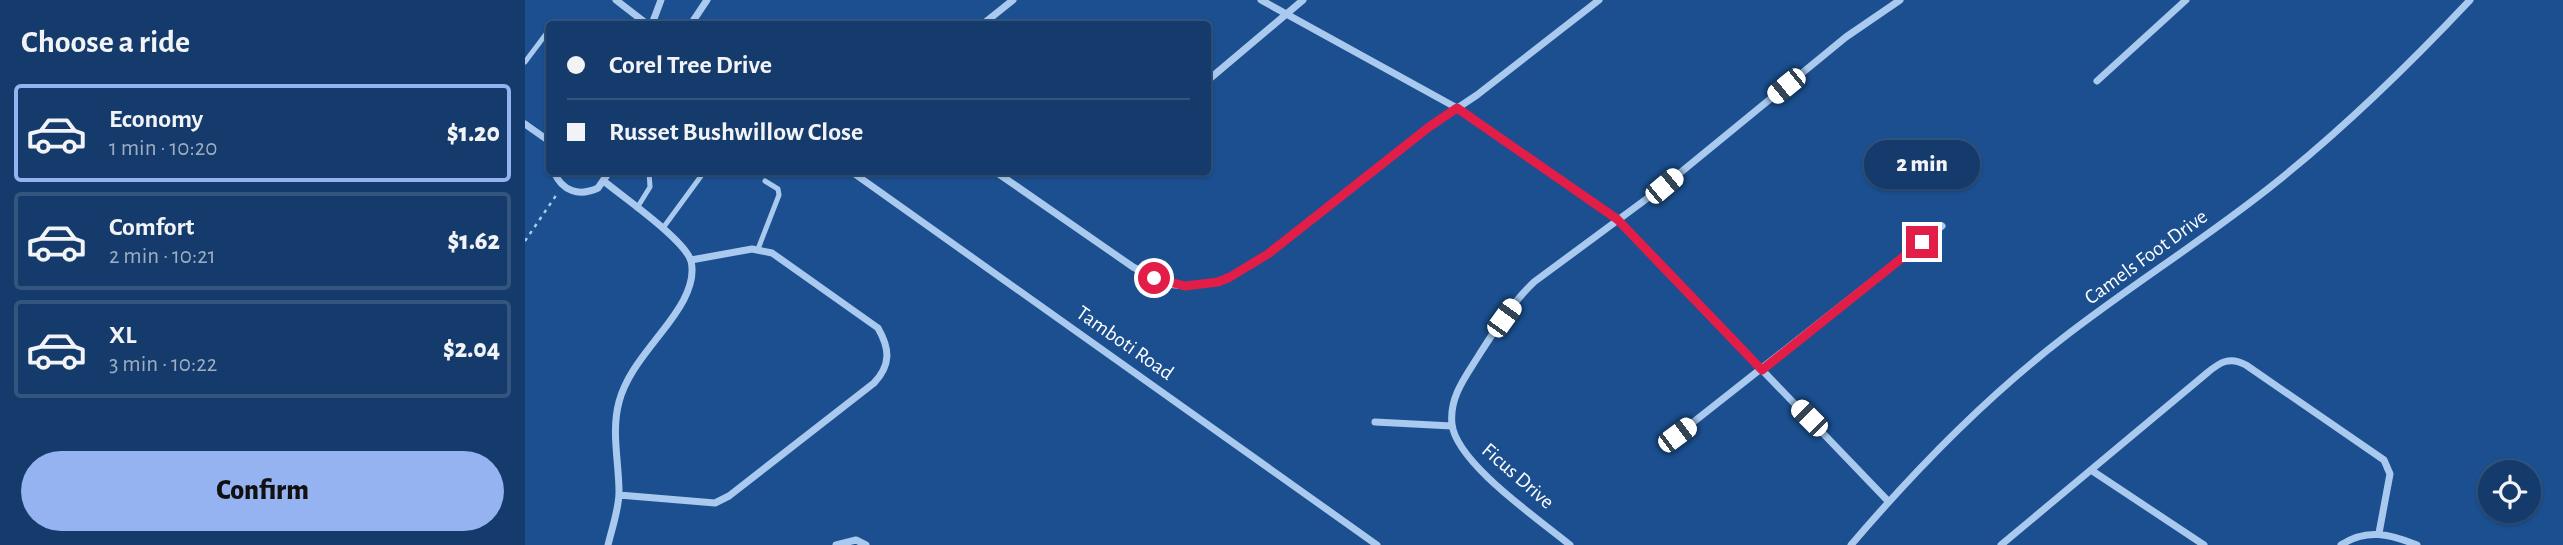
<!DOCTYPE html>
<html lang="en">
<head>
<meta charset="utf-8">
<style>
  :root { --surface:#143b6b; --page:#1d4271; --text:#f1f3f6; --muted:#9dadc1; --line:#33557e; --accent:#95b2f1 }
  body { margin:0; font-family:"Alegreya Sans",sans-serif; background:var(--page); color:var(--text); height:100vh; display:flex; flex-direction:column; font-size:26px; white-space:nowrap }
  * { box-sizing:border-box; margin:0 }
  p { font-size:23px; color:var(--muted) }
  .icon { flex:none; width:38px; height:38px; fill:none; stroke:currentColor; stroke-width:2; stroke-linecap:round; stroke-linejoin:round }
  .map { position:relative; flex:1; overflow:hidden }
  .panel { display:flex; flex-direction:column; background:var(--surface); width:525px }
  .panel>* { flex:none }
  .top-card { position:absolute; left:21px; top:21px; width:665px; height:154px; border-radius:7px; box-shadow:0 2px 5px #0004,0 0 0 2px var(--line); display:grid; align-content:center; height:154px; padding:0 21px; background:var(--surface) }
  .fabs { position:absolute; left:1953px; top:460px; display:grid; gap:14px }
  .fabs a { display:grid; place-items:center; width:63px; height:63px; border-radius:50%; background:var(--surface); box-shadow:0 2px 5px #0004,0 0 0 2px var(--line); font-size:35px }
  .end { position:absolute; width:32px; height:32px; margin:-16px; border:9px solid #e11d48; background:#fff; box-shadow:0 0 0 4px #fff }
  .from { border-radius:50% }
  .bubble { position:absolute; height:49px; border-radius:24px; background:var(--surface); box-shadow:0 2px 5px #0004,0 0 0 2px var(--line); font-size:23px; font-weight:800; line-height:49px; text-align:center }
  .car { position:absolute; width:21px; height:42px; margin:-21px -10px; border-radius:9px; box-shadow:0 0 5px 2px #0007; background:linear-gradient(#fff 24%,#345 0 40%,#fff 0 76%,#345 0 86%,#fff 0) }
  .top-card b { display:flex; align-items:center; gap:24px; height:66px; font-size:26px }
  .top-card b+b { border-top:2px solid var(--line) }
  .top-card i { width:18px; height:18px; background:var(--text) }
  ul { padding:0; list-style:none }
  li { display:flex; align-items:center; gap:21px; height:98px; margin:0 14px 10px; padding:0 7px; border:4px solid var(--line); border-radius:7px }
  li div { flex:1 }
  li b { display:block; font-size:26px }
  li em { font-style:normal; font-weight:800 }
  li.current { border-color:var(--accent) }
  li>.icon { width:63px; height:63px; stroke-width:1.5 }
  h2 { padding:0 21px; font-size:32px; line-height:84px }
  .primary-button { display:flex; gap:14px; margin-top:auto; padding:14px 21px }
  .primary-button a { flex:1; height:80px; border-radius:42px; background:var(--accent); color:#111; font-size:28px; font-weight:800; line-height:80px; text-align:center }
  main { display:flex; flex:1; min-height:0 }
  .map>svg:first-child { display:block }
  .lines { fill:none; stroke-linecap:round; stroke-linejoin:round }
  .path { stroke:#a9c9ee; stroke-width:2.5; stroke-dasharray:3.5 5; stroke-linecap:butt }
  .service { stroke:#a9c9ee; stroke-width:5 }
  .minor { stroke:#a9c9ee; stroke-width:7 }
  .route { stroke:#e11d48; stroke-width:9 }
  .labels { text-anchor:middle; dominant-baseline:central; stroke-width:6; stroke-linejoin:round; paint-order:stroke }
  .street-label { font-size:21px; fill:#fff; stroke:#1b4f8f }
</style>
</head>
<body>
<main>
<section class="panel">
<h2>Choose a ride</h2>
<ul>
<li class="current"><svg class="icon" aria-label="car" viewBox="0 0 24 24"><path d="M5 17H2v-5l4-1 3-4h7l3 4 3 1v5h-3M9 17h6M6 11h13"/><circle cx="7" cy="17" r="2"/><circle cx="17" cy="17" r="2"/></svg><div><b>Economy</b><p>1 min · 10:20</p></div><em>$1.20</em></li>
<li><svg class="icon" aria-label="car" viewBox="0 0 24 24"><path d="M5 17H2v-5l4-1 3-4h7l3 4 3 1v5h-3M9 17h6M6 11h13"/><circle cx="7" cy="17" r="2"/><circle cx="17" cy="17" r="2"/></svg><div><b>Comfort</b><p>2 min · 10:21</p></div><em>$1.62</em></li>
<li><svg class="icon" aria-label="car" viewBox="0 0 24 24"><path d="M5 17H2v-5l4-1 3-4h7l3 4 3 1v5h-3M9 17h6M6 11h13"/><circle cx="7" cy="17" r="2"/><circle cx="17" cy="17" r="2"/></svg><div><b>XL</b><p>3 min · 10:22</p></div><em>$2.04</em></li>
</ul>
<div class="primary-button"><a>Confirm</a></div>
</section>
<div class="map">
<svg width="2038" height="545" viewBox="0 0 2038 545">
  <rect width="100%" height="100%" fill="#1b4f8f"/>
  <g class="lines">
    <path class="path" d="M 0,241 L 32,194"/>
    <path class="service" d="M 0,62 L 24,30
      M 112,208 L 125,187 L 124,172
      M 138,228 L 179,172
      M 233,249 L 254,195 L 253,189 L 240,181"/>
    <path class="minor" d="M 91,0 L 122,24
      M 736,0 L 932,108 L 1092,219 L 1363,501
      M 127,24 L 136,0
      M 166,24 L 182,0
      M 458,24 L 488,0
      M 682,81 L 778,0
      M 1572,81 L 1661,0
      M 0,124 L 24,141
      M 29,172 C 37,191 54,197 73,188 L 84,172
      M 327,172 L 852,545
      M 471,172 L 608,267 L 642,284 L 660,286 L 693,282 L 705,277 L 743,254 L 904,127 L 952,95 L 1074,0
      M 80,182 C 98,197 160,240 166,261 C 173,290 145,321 129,342 C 115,360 100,379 94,402 C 86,431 94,463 94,492 C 94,509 87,528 83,545
      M 850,422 L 927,426
      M 1152,435 L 1417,226
      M 1566,470 L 1679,545
      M 94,495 L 190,503 L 204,496 L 349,383 C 366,365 365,349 353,328 L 247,253 L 227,249 L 166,260
      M 311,545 L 331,540 L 341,545
      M 1045,545 C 1015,520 931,463 927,424 C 924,397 941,376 954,355 C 970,330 987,303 1009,282 L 1139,186 L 1321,37 L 1375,0
      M 1326,545 C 1390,470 1460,398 1538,338 C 1605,286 1677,241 1744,188 C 1816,131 1882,67 1945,0
      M 1476,545 L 1682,373 C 1695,362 1705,356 1721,365 L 1859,460 L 1865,474 L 1854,533
      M 1816,545 C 1841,528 1865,534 1892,545"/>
  </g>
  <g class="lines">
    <path class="route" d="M 629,278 L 660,286 L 693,282 L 705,277 L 743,254 L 904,127 L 932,108 L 1092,219 L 1237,370 L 1397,242"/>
  </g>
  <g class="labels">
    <g class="street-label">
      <text transform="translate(1621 257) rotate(-36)">Camels Foot Drive</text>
      <text transform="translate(600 343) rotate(35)">Tamboti Road</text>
      <text transform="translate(993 476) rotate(41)">Ficus Drive</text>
    </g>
  </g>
</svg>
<div class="fabs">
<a><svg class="icon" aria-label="locate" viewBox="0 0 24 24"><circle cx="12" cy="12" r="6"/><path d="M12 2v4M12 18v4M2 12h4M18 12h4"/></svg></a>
</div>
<i class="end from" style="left:629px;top:278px"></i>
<i class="end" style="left:1397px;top:242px"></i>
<div class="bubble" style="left:1339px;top:140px;width:116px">2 min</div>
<i class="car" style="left:1261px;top:86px;rotate:231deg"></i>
<i class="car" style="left:1139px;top:186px;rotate:50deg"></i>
<i class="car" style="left:979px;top:318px;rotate:36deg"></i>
<i class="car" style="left:1284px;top:418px;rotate:315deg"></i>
<i class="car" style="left:1152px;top:435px;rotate:53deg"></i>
<div class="top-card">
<b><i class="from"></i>Corel Tree Drive</b>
<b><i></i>Russet Bushwillow Close</b>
</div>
</div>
</main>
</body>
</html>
